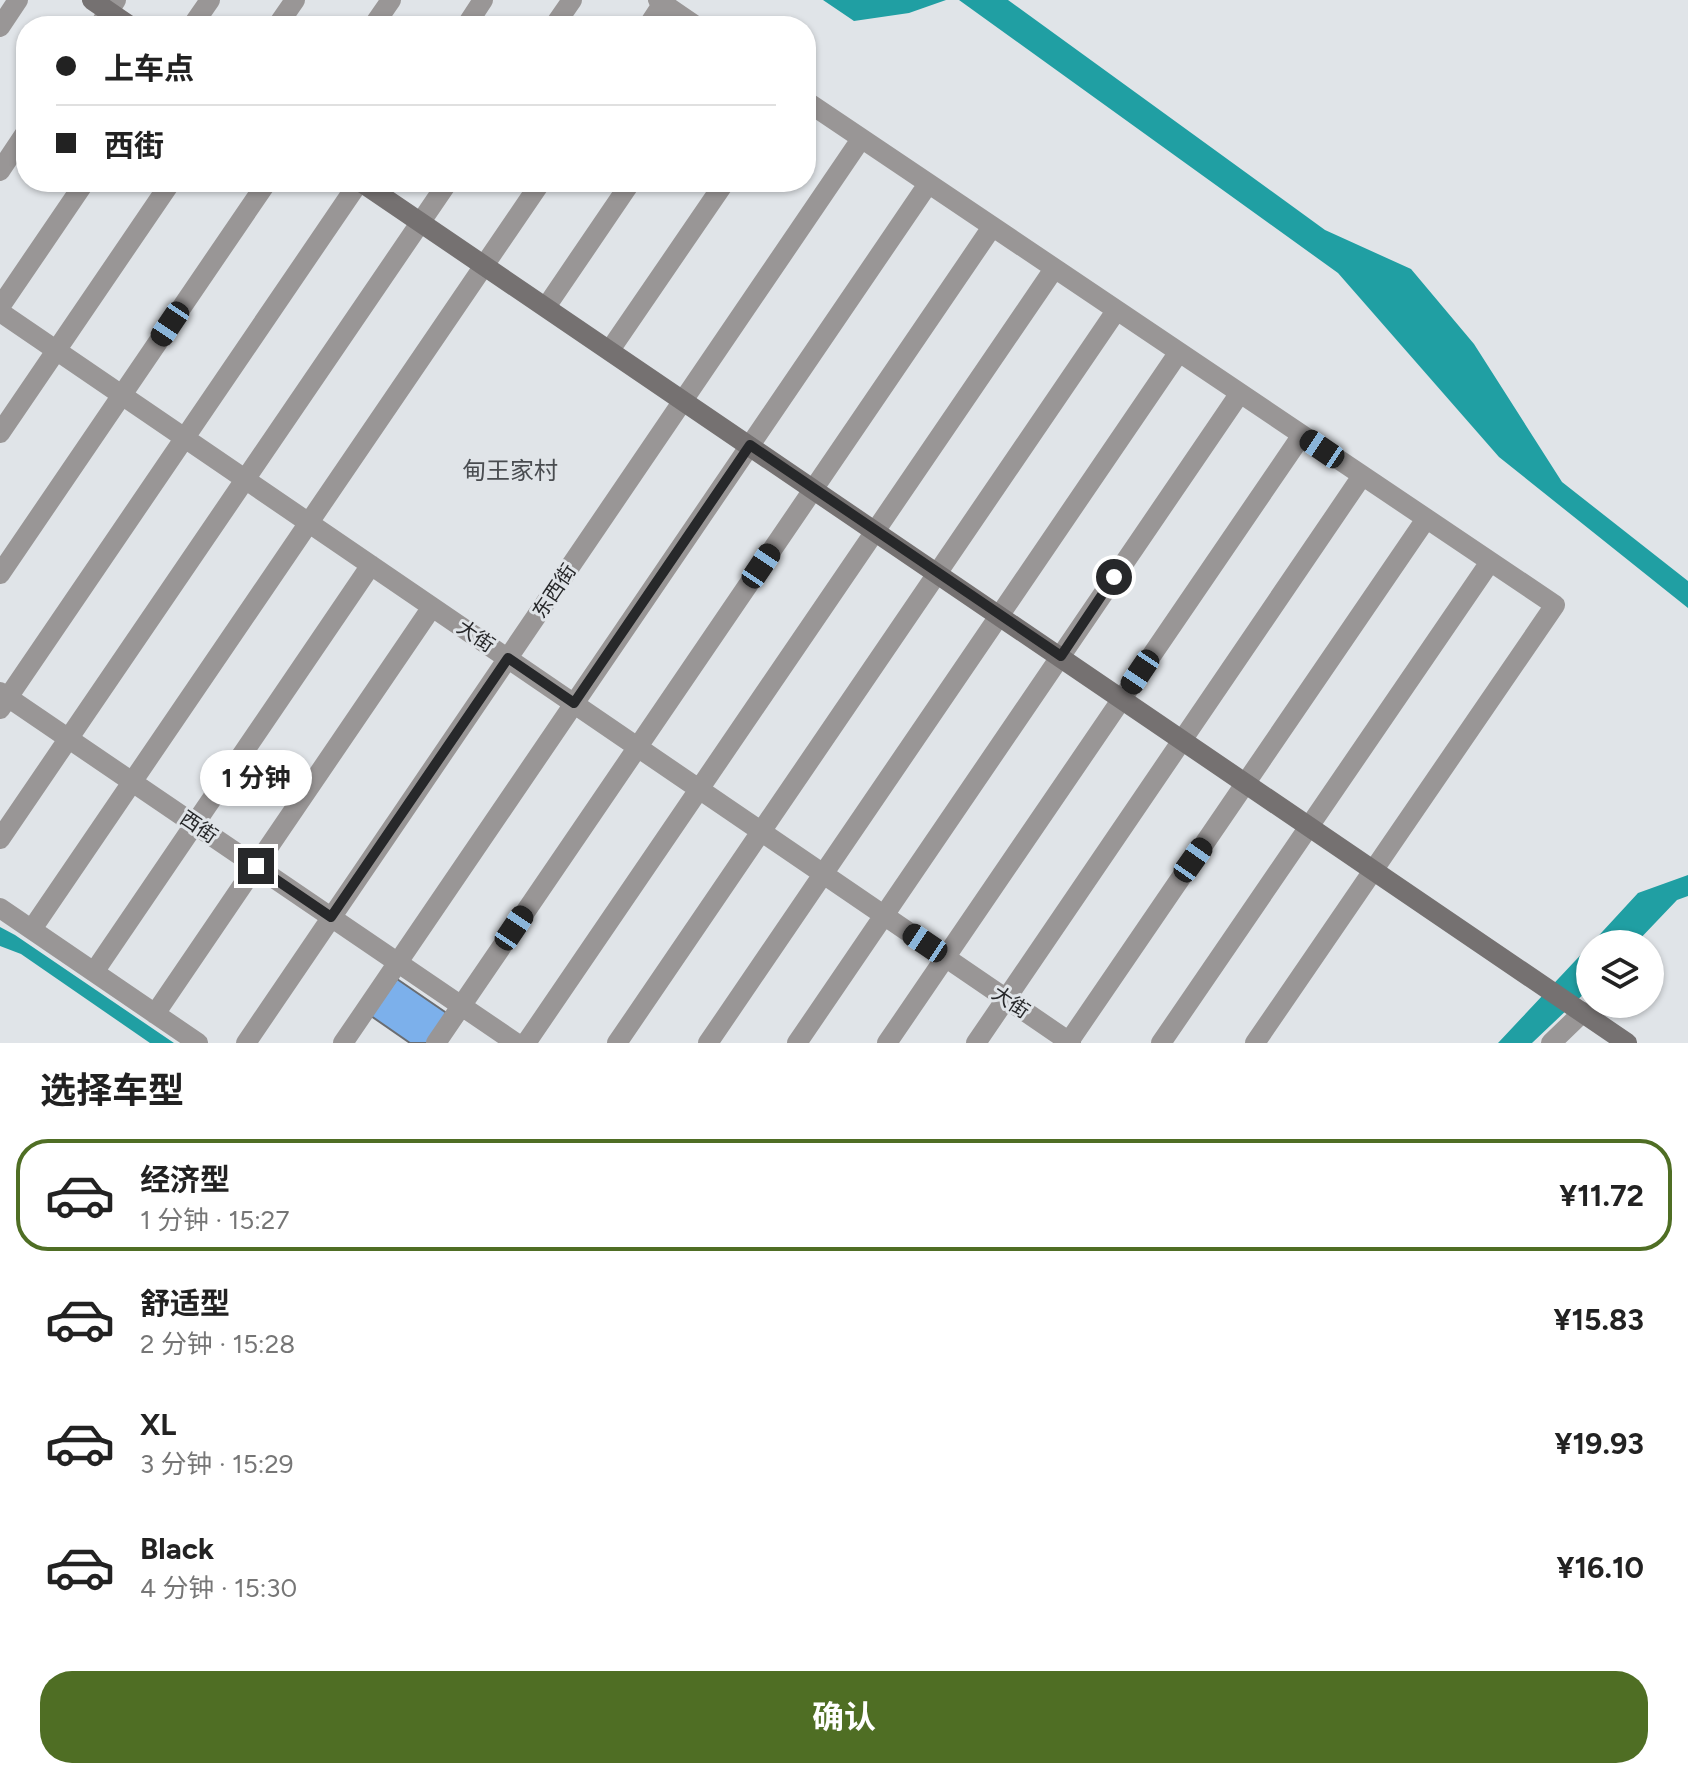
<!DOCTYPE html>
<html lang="zh">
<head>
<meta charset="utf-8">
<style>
  :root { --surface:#fff; --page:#f6f6f6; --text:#222; --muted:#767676; --line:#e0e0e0; --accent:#4f6e24 }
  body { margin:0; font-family:Figtree,"Noto Sans SC",sans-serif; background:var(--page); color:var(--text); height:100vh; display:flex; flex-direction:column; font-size:30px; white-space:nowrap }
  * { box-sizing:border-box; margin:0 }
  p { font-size:26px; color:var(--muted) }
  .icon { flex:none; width:44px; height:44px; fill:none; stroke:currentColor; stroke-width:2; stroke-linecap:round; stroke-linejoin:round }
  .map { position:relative; height:1043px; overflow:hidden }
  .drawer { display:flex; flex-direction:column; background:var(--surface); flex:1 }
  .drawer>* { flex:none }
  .banner { position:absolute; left:16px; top:16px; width:800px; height:176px; border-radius:32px; box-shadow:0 2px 6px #0004; display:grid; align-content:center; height:176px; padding:0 40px; background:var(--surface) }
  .buttons { position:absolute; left:1576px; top:930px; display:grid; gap:16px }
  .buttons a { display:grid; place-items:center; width:88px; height:88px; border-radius:50%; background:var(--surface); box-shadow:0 2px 6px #0004; font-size:40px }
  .end { position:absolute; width:36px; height:36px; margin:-18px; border:10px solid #27282a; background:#fff; box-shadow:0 0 0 4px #fff }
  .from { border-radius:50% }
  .bubble { position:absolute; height:56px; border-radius:28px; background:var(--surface); box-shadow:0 2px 6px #0004; font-size:26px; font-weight:700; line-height:56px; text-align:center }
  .car { position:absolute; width:24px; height:48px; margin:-24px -12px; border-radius:10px; box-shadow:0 0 6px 2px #0007; background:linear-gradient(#222 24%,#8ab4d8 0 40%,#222 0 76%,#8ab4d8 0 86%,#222 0) }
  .banner b { display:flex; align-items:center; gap:28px; height:76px; font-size:30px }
  .banner b+b { border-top:2px solid var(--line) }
  .banner i { width:20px; height:20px; background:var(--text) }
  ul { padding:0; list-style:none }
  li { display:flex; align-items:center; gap:24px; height:112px; margin:0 16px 12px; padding:0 24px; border:4px solid transparent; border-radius:32px }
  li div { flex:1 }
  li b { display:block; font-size:30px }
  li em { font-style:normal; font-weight:700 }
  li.selected { border-color:var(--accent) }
  li>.icon { width:72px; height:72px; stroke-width:1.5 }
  h2 { padding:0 40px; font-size:36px; line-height:96px }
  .button { display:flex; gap:16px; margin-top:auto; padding:16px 40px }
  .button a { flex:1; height:92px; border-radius:32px; background:var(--accent); color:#fff; font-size:32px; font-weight:700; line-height:92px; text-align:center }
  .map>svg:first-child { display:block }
  .water { fill:#209fa3 }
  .building { fill:#7cb0eb; stroke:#6a6d71; stroke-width:2 }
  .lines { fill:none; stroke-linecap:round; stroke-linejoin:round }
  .street { stroke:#999696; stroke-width:20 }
  .secondary { stroke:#757171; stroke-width:20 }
  .route { stroke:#27282a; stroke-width:10 }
  .labels { text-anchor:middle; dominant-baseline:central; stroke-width:6; stroke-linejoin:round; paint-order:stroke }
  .street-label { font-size:20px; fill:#27282a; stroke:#e0e4e8 }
  .quarter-label { font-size:24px; fill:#494c50; stroke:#e0e4e8 }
</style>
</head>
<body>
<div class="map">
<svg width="1688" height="1043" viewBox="0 0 1688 1043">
  <rect width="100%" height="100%" fill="#e0e4e8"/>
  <path class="water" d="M 823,0 L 946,0 L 909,13 L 854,21 Z
    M 959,0 L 1008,0 L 1325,230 L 1411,269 L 1474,344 L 1562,482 L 1688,581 L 1688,608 L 1499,457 L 1338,273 Z
    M 1688,875 L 1688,896 L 1677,900 L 1635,944 L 1591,944 L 1638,893 Z
    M 0,927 L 15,935 L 174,1043 L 150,1043 L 21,954 L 0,946 Z
    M 1590,945 L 1590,988 L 1532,1043 L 1498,1043 Z"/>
  <path class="building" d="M 397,979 L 448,1014 L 428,1043 L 410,1043 L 371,1016 Z"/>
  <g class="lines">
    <path class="street" d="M 658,0 L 696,26
      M 99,26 L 116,0
      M 192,26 L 210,0
      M 277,26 L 295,0
      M 373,26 L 391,0
      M 466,26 L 483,0
      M 554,26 L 572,0
      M 648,26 L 663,3
      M 0,27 L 18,0
      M 806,101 L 1555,605 L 1255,1043
      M 0,171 L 26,132
      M 0,307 L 85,182
      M 546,307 L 631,182
      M 0,312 L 1071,1043
      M 610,350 L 725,182
      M 0,433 L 171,182
      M 0,574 L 267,182
      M 0,692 L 516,1043
      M 0,709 L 359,182
      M 0,839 L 448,182
      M 0,908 L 198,1043
      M 32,929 L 541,182
      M 94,972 L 371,565
      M 155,1014 L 432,607
      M 246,1043 L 861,139
      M 343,1043 L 928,184
      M 436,1043 L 992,227
      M 526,1043 L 1054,269
      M 617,1043 L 1116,311
      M 708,1043 L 1179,352
      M 797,1043 L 1240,393
      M 887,1043 L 1302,435
      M 976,1043 L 1362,476
      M 1068,1043 L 1426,519
      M 1161,1043 L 1490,562
      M 1551,1043 L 1583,1012"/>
    <path class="secondary" d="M 92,0 L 130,26
      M 361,182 L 1627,1043"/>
  </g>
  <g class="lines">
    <path class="route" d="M 256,866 L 331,917 L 508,658 L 574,703 L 750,445 L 1061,656 L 1114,577"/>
  </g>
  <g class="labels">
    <g class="street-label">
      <text transform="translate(554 591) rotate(-56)">东西街</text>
      <text transform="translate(476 636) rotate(34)">大街</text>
      <text transform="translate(199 827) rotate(34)">西街</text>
      <text transform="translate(1011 1002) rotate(34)">大街</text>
    </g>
    <g class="quarter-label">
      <text x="510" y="470">甸王家村</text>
    </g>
  </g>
</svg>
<div class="buttons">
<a><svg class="icon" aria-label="layers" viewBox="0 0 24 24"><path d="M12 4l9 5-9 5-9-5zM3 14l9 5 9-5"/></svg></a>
</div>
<i class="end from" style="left:1114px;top:577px"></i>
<i class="end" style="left:256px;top:866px"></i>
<div class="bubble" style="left:200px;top:750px;width:112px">1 分钟</div>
<i class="car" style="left:170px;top:324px;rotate:214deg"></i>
<i class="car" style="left:1322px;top:449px;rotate:304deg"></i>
<i class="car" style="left:761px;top:566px;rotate:34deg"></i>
<i class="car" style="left:1140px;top:672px;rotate:214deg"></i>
<i class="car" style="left:1193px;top:860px;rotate:35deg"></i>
<i class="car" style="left:514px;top:928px;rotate:34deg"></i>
<i class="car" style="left:925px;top:943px;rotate:304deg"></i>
<div class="banner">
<b><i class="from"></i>上车点</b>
<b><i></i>西街</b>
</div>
</div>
<section class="drawer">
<h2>选择车型</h2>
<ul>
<li class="selected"><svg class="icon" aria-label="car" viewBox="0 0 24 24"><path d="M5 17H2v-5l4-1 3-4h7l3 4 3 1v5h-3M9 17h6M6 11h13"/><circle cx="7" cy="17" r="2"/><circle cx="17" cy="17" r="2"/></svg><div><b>经济型</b><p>1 分钟 · 15:27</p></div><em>¥11.72</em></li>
<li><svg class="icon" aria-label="car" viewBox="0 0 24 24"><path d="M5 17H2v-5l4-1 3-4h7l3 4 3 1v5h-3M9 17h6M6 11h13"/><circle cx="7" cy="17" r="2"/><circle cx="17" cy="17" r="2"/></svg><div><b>舒适型</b><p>2 分钟 · 15:28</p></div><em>¥15.83</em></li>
<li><svg class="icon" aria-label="car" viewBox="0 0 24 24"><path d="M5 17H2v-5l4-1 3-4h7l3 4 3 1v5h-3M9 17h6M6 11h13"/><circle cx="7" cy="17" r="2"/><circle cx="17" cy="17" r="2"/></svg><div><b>XL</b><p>3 分钟 · 15:29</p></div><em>¥19.93</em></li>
<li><svg class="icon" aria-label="car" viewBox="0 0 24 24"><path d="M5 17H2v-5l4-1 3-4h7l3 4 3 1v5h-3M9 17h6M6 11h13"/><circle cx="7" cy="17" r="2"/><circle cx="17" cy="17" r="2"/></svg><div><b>Black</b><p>4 分钟 · 15:30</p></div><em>¥16.10</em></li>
</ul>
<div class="button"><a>确认</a></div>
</section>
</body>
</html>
